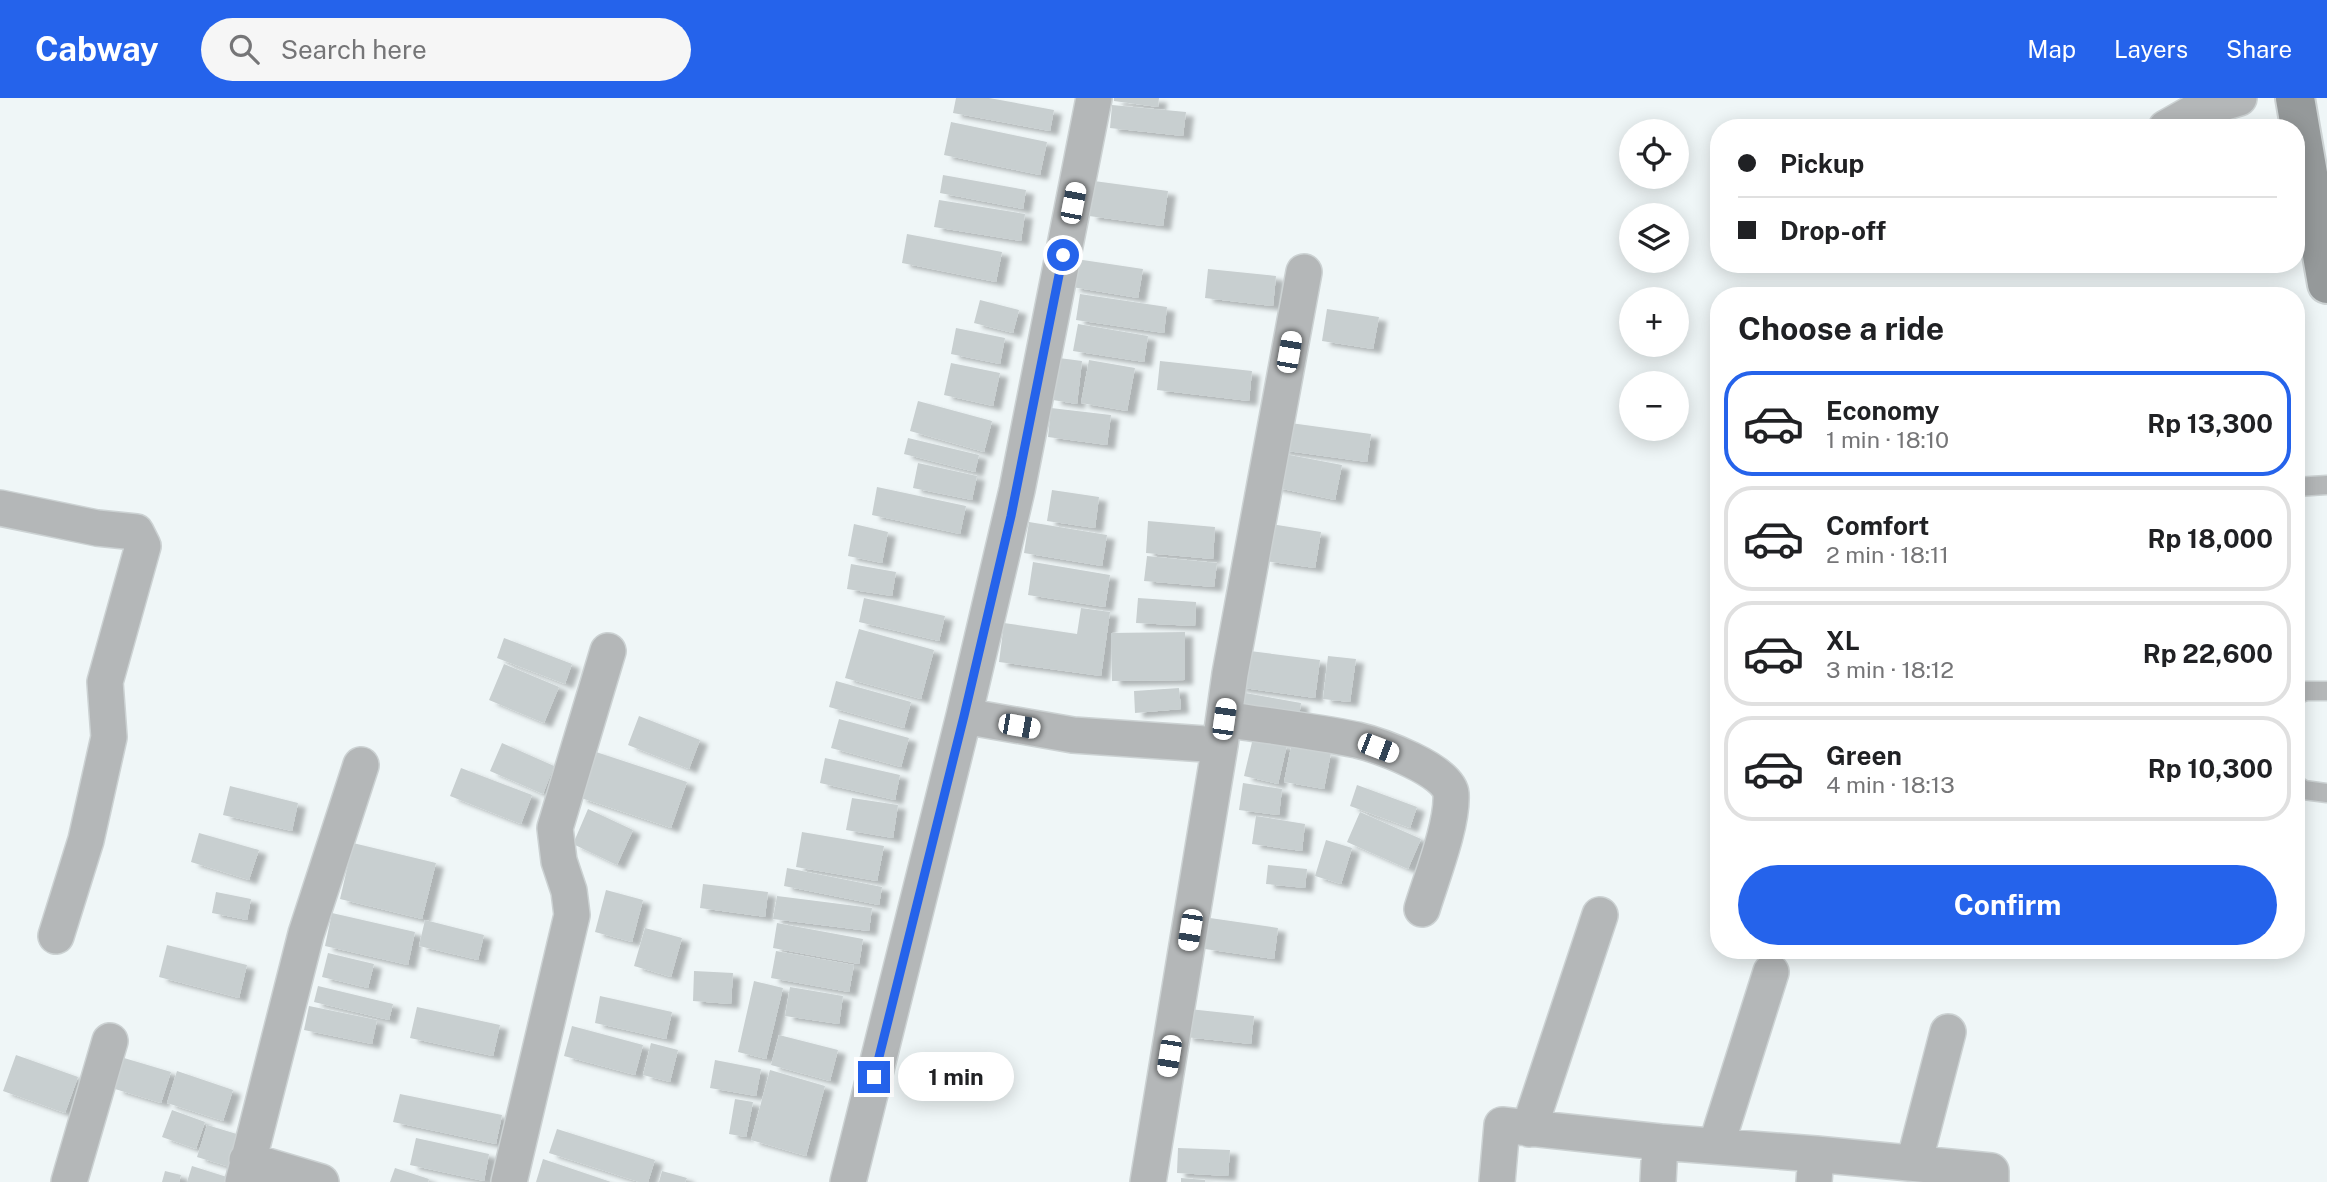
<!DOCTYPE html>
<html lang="en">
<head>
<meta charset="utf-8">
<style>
  :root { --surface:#fff; --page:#f6f6f6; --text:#202124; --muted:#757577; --line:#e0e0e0; --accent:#2563eb }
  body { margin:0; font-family:"Public Sans",sans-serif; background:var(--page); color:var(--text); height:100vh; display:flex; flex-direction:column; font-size:26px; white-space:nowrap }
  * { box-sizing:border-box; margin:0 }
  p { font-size:23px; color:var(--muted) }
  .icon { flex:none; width:38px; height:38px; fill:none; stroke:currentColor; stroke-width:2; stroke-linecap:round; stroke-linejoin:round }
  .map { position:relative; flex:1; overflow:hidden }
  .sheet { position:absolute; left:1710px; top:189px; width:595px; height:672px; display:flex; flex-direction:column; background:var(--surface); border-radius:28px; box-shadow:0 4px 18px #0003 }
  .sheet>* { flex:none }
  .banner { position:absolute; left:1710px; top:21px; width:595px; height:154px; border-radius:28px; box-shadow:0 4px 18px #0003; display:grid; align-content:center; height:154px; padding:0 28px; background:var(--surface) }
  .tools { position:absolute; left:1619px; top:21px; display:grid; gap:14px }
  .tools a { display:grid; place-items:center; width:70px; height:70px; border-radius:50%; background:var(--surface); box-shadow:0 4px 18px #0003; font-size:35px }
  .end { position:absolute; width:32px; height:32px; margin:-16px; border:9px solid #2563eb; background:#fff; box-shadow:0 0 0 4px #fff }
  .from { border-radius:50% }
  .bubble { position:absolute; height:49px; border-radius:24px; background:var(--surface); box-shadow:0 4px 18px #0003; font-size:23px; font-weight:700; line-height:49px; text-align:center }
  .car { position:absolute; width:21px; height:42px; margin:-21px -10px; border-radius:9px; box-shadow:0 0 5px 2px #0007; background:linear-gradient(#fff 24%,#345 0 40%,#fff 0 76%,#345 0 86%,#fff 0) }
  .banner b { display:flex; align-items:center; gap:24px; height:66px; font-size:26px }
  .banner b+b { border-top:2px solid var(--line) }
  .banner i { width:18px; height:18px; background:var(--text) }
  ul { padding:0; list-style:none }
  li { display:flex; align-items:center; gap:21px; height:105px; margin:0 14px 10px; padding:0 14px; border:4px solid var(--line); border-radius:28px }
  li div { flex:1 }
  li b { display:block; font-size:26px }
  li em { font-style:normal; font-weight:700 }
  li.on { border-color:var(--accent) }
  li>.icon { width:63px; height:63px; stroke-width:1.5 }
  h2 { padding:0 28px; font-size:32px; line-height:84px }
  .action { display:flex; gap:14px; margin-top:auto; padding:14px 28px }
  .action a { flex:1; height:80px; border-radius:42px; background:var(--accent); color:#fff; font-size:28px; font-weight:700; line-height:80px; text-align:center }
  header { display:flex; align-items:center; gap:42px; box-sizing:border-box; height:98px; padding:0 35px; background:var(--accent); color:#fff }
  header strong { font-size:33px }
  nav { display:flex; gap:38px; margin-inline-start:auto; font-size:24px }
  .search { width:490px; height:63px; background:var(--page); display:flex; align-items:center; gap:18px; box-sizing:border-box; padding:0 24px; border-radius:38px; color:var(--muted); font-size:26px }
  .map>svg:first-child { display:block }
  .building { fill:#c8cfd0; filter:url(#shadow) }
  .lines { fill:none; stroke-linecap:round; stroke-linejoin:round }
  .service-casing { stroke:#ccd2d3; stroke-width:21 }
  .minor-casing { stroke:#ccd2d3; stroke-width:38 }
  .secondary-casing { stroke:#ccd2d3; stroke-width:42 }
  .service { stroke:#b4b7b8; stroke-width:18 }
  .minor { stroke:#b4b7b8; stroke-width:35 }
  .secondary { stroke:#95999a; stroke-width:38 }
  .route { stroke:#2563eb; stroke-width:9 }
</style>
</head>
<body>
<header>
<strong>Cabway</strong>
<div class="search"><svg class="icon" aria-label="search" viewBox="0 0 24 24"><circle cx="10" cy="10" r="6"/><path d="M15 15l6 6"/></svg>Search here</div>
<nav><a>Map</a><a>Layers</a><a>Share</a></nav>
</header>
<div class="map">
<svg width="2327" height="1084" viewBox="0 0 2327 1084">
  <defs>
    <filter id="shadow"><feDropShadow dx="8" dy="4.5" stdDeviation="2" flood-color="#0004"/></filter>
  </defs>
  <rect width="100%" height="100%" fill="#eff6f7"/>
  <path class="building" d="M 956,0 L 989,0 L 1054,12 L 1050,33 L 953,15 Z
    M 1114,0 L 1159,0 L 1158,9 L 1114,3 Z
    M 1112,7 L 1186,14 L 1183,38 L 1110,30 Z
    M 951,24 L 1047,44 L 1040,77 L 944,57 Z
    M 943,77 L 1026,92 L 1023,111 L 940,95 Z
    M 1094,83 L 1168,93 L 1163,128 L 1089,118 Z
    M 939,102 L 1025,116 L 1021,143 L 934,129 Z
    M 907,136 L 1002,154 L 996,184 L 902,165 Z
    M 1076,161 L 1143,171 L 1138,200 L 1072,189 Z
    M 1208,171 L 1276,178 L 1273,208 L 1205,200 Z
    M 1080,196 L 1167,209 L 1164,235 L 1076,222 Z
    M 980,202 L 1019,212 L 1013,235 L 974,225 Z
    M 1327,211 L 1379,219 L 1373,251 L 1322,243 Z
    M 1078,226 L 1148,238 L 1144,264 L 1073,253 Z
    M 956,230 L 1005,240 L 1000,266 L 951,256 Z
    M 1059,260 L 1082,263 L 1077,306 L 1053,302 Z
    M 1089,262 L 1135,270 L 1127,313 L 1081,305 Z
    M 1160,263 L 1252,273 L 1249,303 L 1157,292 Z
    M 951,265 L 1000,275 L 993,308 L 944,297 Z
    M 918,303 L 992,323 L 984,354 L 910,333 Z
    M 1051,310 L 1111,317 L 1107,347 L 1048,339 Z
    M 1283,324 L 1371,336 L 1367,364 L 1280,352 Z
    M 908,340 L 979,357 L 975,374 L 904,356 Z
    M 1279,355 L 1342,367 L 1335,402 L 1273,389 Z
    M 918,365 L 977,378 L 972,402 L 913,390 Z
    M 877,389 L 966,408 L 960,436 L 872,417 Z
    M 1052,392 L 1099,399 L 1095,430 L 1047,423 Z
    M 1148,423 L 1215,429 L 1213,461 L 1146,455 Z
    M 1029,424 L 1107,437 L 1102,468 L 1024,455 Z
    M 854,426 L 888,434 L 882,465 L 848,458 Z
    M 1271,426 L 1321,434 L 1315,470 L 1265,463 Z
    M 1147,458 L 1217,465 L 1214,489 L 1144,483 Z
    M 1033,464 L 1110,477 L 1105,509 L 1028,497 Z
    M 851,466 L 896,474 L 892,498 L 847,491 Z
    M 864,500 L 945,518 L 939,543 L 859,524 Z
    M 1138,500 L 1196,504 L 1195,528 L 1136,525 Z
    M 1081,510 L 1110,514 L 1101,578 L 999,564 L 1004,525 L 1077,536 Z
    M 859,531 L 934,552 L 921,601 L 845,580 Z
    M 1185,534 L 1185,582 L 1112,583 L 1111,535 Z
    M 504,540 L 572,566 L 565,586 L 497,560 Z
    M 1242,552 L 1320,562 L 1315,600 L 1237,589 Z
    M 1328,558 L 1356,561 L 1350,604 L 1323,601 Z
    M 504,566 L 559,589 L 544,625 L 489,602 Z
    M 836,583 L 911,604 L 904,630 L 829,609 Z
    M 1179,590 L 1181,611 L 1135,615 L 1134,593 Z
    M 1234,593 L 1301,605 L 1297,631 L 1230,619 Z
    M 639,618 L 700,642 L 689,671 L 628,647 Z
    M 839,621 L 909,640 L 901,669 L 831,650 Z
    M 1253,640 L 1287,647 L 1278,686 L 1244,678 Z
    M 502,645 L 554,668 L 543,696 L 490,673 Z
    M 1291,649 L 1331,655 L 1324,691 L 1284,684 Z
    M 593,653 L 687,684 L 671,730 L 578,699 Z
    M 825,660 L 900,677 L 895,702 L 820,685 Z
    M 461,670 L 532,697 L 521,726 L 450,698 Z
    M 1243,685 L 1282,691 L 1279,717 L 1239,712 Z
    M 1357,687 L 1417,709 L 1410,730 L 1350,708 Z
    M 230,688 L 298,705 L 292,733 L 223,717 Z
    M 852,700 L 898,707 L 893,740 L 846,732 Z
    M 588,711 L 633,732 L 617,767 L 573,746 Z
    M 1360,714 L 1421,741 L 1408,771 L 1347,744 Z
    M 1256,718 L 1305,726 L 1302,753 L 1252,746 Z
    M 802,734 L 884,748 L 877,783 L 796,769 Z
    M 199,735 L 259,752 L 249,782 L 191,764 Z
    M 1326,742 L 1352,750 L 1341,786 L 1315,778 Z
    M 353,745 L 436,765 L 422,821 L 340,801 Z
    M 1268,767 L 1307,771 L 1305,790 L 1266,786 Z
    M 787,770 L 882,789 L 879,807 L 784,788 Z
    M 703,786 L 768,794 L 765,819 L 700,810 Z
    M 606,792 L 643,802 L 632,844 L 595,834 Z
    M 216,794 L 251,801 L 247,822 L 212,815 Z
    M 777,798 L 872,810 L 869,833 L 773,821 Z
    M 332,815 L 415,834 L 408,867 L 325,848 Z
    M 1210,820 L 1278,830 L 1274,861 L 1205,851 Z
    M 425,822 L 484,837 L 478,862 L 419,848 Z
    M 777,825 L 863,841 L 859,866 L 773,850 Z
    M 645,830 L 682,840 L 671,879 L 634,868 Z
    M 167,847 L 247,867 L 239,900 L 159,879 Z
    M 776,853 L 854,867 L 849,894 L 771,880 Z
    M 328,855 L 374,866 L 368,890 L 322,879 Z
    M 694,873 L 733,875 L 731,906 L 693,903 Z
    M 754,883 L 783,890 L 766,961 L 738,954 Z
    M 318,888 L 393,906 L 389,922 L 314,904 Z
    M 790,889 L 843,898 L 839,926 L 785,918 Z
    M 600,898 L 672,914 L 666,941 L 595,925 Z
    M 309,908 L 377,922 L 372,946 L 304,932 Z
    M 417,909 L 500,927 L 493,958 L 410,940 Z
    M 1189,911 L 1254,918 L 1251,946 L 1185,939 Z
    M 572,928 L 643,947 L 635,977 L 564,958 Z
    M 779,937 L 838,952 L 830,983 L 771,967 Z
    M 651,945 L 678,952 L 670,984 L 643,977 Z
    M 16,957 L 78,979 L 65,1015 L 3,993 Z
    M 124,960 L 171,974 L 161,1005 L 115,991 Z
    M 715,962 L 761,971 L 756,998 L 710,990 Z
    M 770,972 L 825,988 L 806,1058 L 751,1042 Z
    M 177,973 L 233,992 L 223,1023 L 167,1005 Z
    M 400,996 L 502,1017 L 496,1046 L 393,1024 Z
    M 735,1001 L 753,1004 L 746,1039 L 729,1036 Z
    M 172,1012 L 205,1024 L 196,1051 L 162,1039 Z
    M 207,1027 L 240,1037 L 230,1069 L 197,1059 Z
    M 557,1031 L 655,1062 L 648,1084 L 639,1084 L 549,1055 Z
    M 416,1040 L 489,1056 L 484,1083 L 410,1067 Z
    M 1178,1050 L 1230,1052 L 1228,1078 L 1177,1075 Z
    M 543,1061 L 611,1084 L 536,1084 Z
    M 192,1068 L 230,1080 L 229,1084 L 187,1084 Z
    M 395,1070 L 429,1081 L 428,1084 L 390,1084 Z
    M 165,1073 L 181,1077 L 179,1084 L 162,1084 Z
    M 662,1073 L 687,1080 L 685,1084 L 659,1084 Z
    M 1181,1080 L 1205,1082 L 1205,1084 L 1181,1084 Z"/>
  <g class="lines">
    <defs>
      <path id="service" d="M 2296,389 L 2327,387
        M 2296,597 L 2306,593 L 2327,593
        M 2296,687 L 2304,692 L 2327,695"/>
      <path id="minor" d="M 2166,30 L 2196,13 L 2239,0
        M 0,410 L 97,430 L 136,434 L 143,448 L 105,584 L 109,639 L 86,742 L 56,838
        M 964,618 L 1073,637 L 1220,647
        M 1224,621 C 1268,628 1313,633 1357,642 C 1378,647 1449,672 1451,696 C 1453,726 1431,781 1422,811
        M 1529,1031 L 1600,817
        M 1716,1048 L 1771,874
        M 1816,1056 L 1991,1073 L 1991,1084
        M 247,1062 L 321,1084
        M 1914,1065 L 1948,934
        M 69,1084 L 110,943
        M 243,1084 L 306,836 L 361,667
        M 509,1084 L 572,817 L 569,793 L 559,763 L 555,730 L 608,553
        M 848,1084 L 964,618 L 1017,392 L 1094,0
        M 1148,1084 L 1220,647 L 1230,576 L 1304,174
        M 1497,1084 L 1502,1027 L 1660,1044
        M 1658,1084 L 1660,1044 L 1816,1056 L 1814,1084"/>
      <path id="secondary" d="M 2295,0 L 2327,186"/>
    </defs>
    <use href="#service" class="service-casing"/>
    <use href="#minor" class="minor-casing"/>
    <use href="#secondary" class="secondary-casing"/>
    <use href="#service" class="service"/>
    <use href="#minor" class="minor"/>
    <use href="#secondary" class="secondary"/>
  </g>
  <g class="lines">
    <path class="route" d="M 874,979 L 964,618 L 1011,418 L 1063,157"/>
  </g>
</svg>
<div class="tools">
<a><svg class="icon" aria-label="locate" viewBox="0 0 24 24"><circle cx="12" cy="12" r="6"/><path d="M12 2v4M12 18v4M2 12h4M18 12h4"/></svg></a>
<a><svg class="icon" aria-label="layers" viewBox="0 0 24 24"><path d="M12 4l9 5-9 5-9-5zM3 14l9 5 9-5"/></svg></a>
<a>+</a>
<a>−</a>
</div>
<i class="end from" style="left:1063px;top:157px"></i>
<i class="end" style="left:874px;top:979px"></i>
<div class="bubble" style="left:898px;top:954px;width:116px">1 min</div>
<i class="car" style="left:1073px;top:105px;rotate:11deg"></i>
<i class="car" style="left:1289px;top:254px;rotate:10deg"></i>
<i class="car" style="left:1224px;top:621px;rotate:8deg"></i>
<i class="car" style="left:1019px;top:628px;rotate:100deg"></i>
<i class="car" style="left:1378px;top:650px;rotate:111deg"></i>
<i class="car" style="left:1190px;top:832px;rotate:189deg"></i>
<i class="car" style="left:1169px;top:958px;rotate:189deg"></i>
<div class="banner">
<b><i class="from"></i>Pickup</b>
<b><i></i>Drop-off</b>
</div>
<section class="sheet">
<h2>Choose a ride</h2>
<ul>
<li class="on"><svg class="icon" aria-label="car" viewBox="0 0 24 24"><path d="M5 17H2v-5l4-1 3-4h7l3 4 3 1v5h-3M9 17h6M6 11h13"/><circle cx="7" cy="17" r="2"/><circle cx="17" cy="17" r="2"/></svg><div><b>Economy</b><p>1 min · 18:10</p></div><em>Rp 13,300</em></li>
<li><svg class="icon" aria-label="car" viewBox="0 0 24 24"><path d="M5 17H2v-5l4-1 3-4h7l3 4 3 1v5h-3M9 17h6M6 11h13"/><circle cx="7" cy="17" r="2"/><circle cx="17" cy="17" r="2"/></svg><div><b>Comfort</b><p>2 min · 18:11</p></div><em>Rp 18,000</em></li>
<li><svg class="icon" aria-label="car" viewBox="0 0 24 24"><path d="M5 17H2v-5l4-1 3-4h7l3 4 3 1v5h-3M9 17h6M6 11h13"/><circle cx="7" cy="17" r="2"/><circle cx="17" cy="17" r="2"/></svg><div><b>XL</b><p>3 min · 18:12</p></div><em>Rp 22,600</em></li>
<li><svg class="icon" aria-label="car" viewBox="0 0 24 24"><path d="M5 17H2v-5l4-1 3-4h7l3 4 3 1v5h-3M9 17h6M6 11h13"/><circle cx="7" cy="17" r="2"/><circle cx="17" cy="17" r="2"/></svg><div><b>Green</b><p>4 min · 18:13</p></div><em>Rp 10,300</em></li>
</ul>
<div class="action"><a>Confirm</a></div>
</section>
</div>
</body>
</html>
